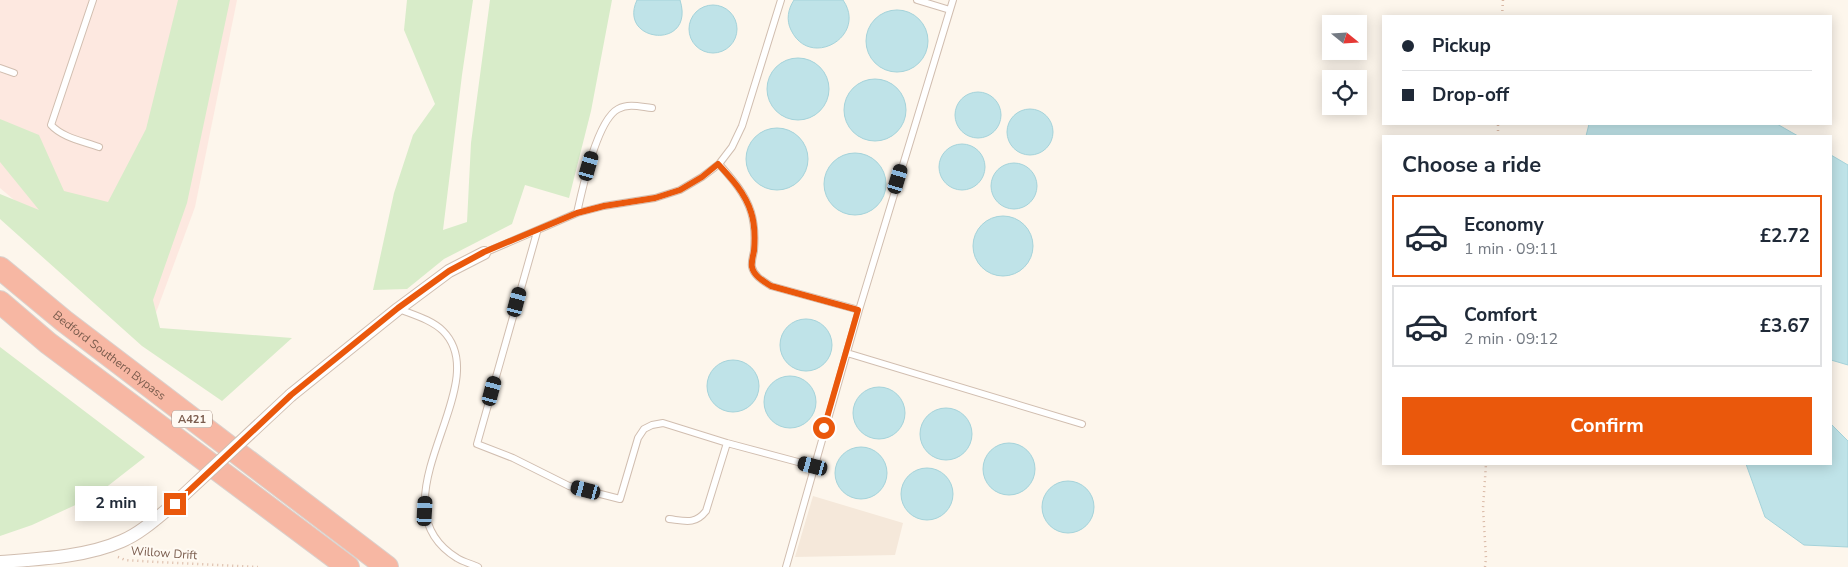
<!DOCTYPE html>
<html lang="en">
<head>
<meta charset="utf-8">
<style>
  :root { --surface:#fff; --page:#f2f2f3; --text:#1f2937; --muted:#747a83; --line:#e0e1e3; --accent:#ea580c }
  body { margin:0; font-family:"Nunito Sans",sans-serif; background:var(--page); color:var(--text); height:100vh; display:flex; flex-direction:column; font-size:19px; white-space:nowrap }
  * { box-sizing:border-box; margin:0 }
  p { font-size:16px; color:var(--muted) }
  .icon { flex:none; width:28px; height:28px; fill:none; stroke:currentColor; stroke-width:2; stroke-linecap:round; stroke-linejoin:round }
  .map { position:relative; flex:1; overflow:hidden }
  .details { position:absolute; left:1382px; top:135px; width:450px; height:330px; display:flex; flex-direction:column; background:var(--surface); border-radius:0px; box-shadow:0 2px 12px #0003 }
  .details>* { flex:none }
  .top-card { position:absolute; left:1382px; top:15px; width:450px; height:110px; border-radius:0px; box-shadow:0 2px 12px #0003; display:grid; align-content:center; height:110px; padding:0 20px; background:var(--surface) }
  .needle { width:32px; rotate:108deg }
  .fabs { position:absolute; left:1322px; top:15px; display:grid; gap:10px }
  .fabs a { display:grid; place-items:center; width:45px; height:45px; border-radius:0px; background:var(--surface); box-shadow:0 2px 12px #0003; font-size:25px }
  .end { position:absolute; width:22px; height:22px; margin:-11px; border:6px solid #ea580c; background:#fff; box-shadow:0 0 0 2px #fff }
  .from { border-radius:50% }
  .bubble { position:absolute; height:35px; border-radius:0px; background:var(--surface); box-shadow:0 2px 12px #0003; font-size:16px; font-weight:700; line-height:35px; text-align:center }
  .car { position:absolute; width:15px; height:30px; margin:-15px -8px; border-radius:6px; box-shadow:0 0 4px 1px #0007; background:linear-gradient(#222 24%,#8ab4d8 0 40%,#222 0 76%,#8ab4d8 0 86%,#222 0) }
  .top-card b { display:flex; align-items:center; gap:18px; height:48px; font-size:19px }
  .top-card b+b { border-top:1px solid var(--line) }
  .top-card i { width:12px; height:12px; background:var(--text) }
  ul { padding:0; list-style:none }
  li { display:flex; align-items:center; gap:15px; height:82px; margin:0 10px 8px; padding:0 10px; border:2px solid var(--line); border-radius:0px }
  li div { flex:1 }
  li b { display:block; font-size:19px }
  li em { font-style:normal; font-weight:700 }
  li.selected { border-color:var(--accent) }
  li>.icon { width:45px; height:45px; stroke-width:1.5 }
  h2 { padding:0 20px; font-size:22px; line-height:60px }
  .cta { display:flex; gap:10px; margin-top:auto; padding:10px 20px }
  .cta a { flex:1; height:58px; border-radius:0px; background:var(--accent); color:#fff; font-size:20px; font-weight:700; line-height:58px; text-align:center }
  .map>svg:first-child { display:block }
  .residential { fill:#f5e8da }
  .commercial { fill:#fde8e0 }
  .green { fill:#d8ecc9 }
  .water { fill:#bfe3e8; stroke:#a5d3da }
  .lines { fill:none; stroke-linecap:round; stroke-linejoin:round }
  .lane-casing { stroke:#d1beb0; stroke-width:8 }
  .street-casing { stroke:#d1beb0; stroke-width:14 }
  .highway-casing { stroke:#dad1cd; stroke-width:24 }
  .path { stroke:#d9b8a5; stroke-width:2.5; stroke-dasharray:1 4; stroke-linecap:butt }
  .lane { stroke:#fff; stroke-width:6 }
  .street { stroke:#fff; stroke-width:12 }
  .highway { stroke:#f7b7a3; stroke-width:22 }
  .street-bridge-casing { stroke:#d1beb0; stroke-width:14; stroke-linecap:butt }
  .street-bridge { stroke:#fff; stroke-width:12 }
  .route { stroke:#ea580c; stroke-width:6 }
  .labels { text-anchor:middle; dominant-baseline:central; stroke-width:4; stroke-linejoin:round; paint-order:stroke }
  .shield { fill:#fffaf3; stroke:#a28b7f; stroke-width:1 }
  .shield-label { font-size:11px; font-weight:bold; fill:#7a5c4d }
  .street-label { font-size:12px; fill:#7a5c4d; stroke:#fffaf3 }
</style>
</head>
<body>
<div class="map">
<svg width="1848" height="567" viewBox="0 0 1848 567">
  <rect width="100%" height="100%" fill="#fdf6ec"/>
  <path class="residential" d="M 813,496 L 903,523 L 895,555 L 795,557 Z"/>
  <path class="commercial" d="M 0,0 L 237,0 L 195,207 L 154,318 L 0,188 Z"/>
  <path class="green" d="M 178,0 L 230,0 L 187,203 L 153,300 L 160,328 L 292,338 L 222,401 L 142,346 L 0,219 L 0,194 L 39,210 L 0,162 L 0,119 L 39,135 L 64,191 L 108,202 L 146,129 Z
    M 407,0 L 473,0 L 462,75 L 443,230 L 467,222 L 471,143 L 490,0 L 612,0 L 591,111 L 569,198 L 525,185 L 512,224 L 444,259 L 407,289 L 373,290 L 394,193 L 413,135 L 435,104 L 404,30 Z
    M 0,347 L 145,457 L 95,496 L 32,525 L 0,536 Z"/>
  <path class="water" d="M 637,0 L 680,0 C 696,51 617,43 637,0 Z
    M 794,0 L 843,0 C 868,36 810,70 791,30 C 786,20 788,9 794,0 Z
    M689 29a24 24 0 1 1 48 0a24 24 0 1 1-48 0Z
    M866 41a31 31 0 1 1 62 0a31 31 0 1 1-62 0Z
    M767 89a31 31 0 1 1 62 0a31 31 0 1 1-62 0Z
    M844 110a31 31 0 1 1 62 0a31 31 0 1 1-62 0Z
    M955 115a23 23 0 1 1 46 0a23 23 0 1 1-46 0Z
    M1007 132a23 23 0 1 1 46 0a23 23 0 1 1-46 0Z
    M 1589,124 L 1777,124 L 1798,136 L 1586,136 Z
    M746 159a31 31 0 1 1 62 0a31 31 0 1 1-62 0Z
    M939 167a23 23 0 1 1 46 0a23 23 0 1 1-46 0Z
    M824 184a31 31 0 1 1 62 0a31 31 0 1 1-62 0Z
    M 1831,155 L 1848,165 L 1848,365 L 1831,360 Z
    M991 186a23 23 0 1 1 46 0a23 23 0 1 1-46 0Z
    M973 246a30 30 0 1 1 60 0a30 30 0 1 1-60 0Z
    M780 345a26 26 0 1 1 52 0a26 26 0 1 1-52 0Z
    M707 386a26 26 0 1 1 52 0a26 26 0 1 1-52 0Z
    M764 402a26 26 0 1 1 52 0a26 26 0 1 1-52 0Z
    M853 413a26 26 0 1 1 52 0a26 26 0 1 1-52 0Z
    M920 434a26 26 0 1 1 52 0a26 26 0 1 1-52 0Z
    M 1831,424 L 1848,441 L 1848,547 L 1804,545 L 1765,517 L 1746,464 L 1831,464 Z
    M983 469a26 26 0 1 1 52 0a26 26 0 1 1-52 0Z
    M835 473a26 26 0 1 1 52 0a26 26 0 1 1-52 0Z
    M901 494a26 26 0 1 1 52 0a26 26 0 1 1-52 0Z
    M1042 507a26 26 0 1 1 52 0a26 26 0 1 1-52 0Z"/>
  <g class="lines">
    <defs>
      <path id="lane" d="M 93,0 L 51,125 C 63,138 83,141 99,147
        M 917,0 L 950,10
        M 0,68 L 14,73
        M 719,164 C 732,179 745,193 751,212 C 755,225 755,239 754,251 C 753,256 751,262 752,267 C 754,276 763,281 771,286 L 859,310
        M 577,213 C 582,190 597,120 618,109 C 629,103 641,107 652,108
        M 537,232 L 477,444 L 513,458 L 569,486 L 620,499 L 638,438 L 644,429 L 652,425 L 663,423 L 727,443 L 813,466
        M 484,253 L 577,213 L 604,206 L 655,198 L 680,190 L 702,177 L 719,164 L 732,147 L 742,126 L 781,0
        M 399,309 C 414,315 432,320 443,331 C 498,386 368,503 457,558 C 463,562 472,564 478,567
        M 847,353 L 1082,424
        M 669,519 C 685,521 695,525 706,511 L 727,443
        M 786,567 L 859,310 L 953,0"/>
      <path id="street" d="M 291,395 L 398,309 L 449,271 L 484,253
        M 0,562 C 39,559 86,557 122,541 C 141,533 158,517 175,503"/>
      <g id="highway">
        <path id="s1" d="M 0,268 L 64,321 L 387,567"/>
        <path d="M 0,302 L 48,343 L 348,567"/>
      </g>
    </defs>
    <use href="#lane" class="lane-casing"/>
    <use href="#street" class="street-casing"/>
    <use href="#highway" class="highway-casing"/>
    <path class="path" d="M 1502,16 L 1503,0
      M 1498,136 L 1498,124
      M 118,557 L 125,560 L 156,562 L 258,567
      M 1485,567 L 1486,558 L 1483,508 L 1486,464"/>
    <use href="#lane" class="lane"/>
    <use href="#street" class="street"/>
    <use href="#highway" class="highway"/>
    <defs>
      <path id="street-bridge" d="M 175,503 L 291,395"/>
    </defs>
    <use href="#street-bridge" class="street-bridge-casing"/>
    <use href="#street-bridge" class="street-bridge"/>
  </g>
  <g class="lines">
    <path class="route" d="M 175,504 L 291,395 L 398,308 L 449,271 L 484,252 L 577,213 L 604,206 L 655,198 L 680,190 L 702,177 L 718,164 C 732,179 745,193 751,212 C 755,224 755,239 754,251 C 753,256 751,262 752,267 C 754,276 763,281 771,286 L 858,310 L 824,428"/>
  </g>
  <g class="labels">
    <rect class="shield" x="172" y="410.5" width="40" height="17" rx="4"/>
    <g class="shield-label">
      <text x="192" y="419">A421</text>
    </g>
    <g class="street-label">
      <text stroke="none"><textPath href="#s1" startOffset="140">Bedford Southern Bypass</textPath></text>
      <text transform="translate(164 553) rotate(4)">Willow Drift</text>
    </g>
  </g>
</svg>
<div class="fabs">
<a><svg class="needle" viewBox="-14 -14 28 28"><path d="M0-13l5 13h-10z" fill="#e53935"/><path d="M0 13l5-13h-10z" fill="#747a83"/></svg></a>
<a><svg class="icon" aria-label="locate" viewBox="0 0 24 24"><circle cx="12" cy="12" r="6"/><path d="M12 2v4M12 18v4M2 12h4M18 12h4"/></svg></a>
</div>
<i class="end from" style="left:824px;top:428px"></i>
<i class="end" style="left:175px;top:504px"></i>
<div class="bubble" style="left:75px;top:486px;width:82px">2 min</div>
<i class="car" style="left:589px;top:166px;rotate:16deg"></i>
<i class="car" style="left:898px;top:179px;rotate:17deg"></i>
<i class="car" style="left:517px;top:302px;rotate:15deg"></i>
<i class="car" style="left:492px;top:391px;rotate:15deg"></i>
<i class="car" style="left:813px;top:466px;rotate:285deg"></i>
<i class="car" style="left:586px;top:490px;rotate:285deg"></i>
<i class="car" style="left:425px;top:511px;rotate:3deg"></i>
<div class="top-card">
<b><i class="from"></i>Pickup</b>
<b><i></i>Drop-off</b>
</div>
<section class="details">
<h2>Choose a ride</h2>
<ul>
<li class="selected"><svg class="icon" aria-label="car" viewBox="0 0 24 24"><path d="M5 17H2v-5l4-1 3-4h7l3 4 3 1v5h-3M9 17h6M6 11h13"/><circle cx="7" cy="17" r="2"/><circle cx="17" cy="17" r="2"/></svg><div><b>Economy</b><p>1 min · 09:11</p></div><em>£2.72</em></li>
<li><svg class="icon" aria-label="car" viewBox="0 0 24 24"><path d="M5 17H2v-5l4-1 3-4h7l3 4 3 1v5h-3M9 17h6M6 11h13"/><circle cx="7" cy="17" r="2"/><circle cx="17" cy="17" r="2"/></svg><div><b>Comfort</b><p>2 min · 09:12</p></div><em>£3.67</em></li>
</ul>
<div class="cta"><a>Confirm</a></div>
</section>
</div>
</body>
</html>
